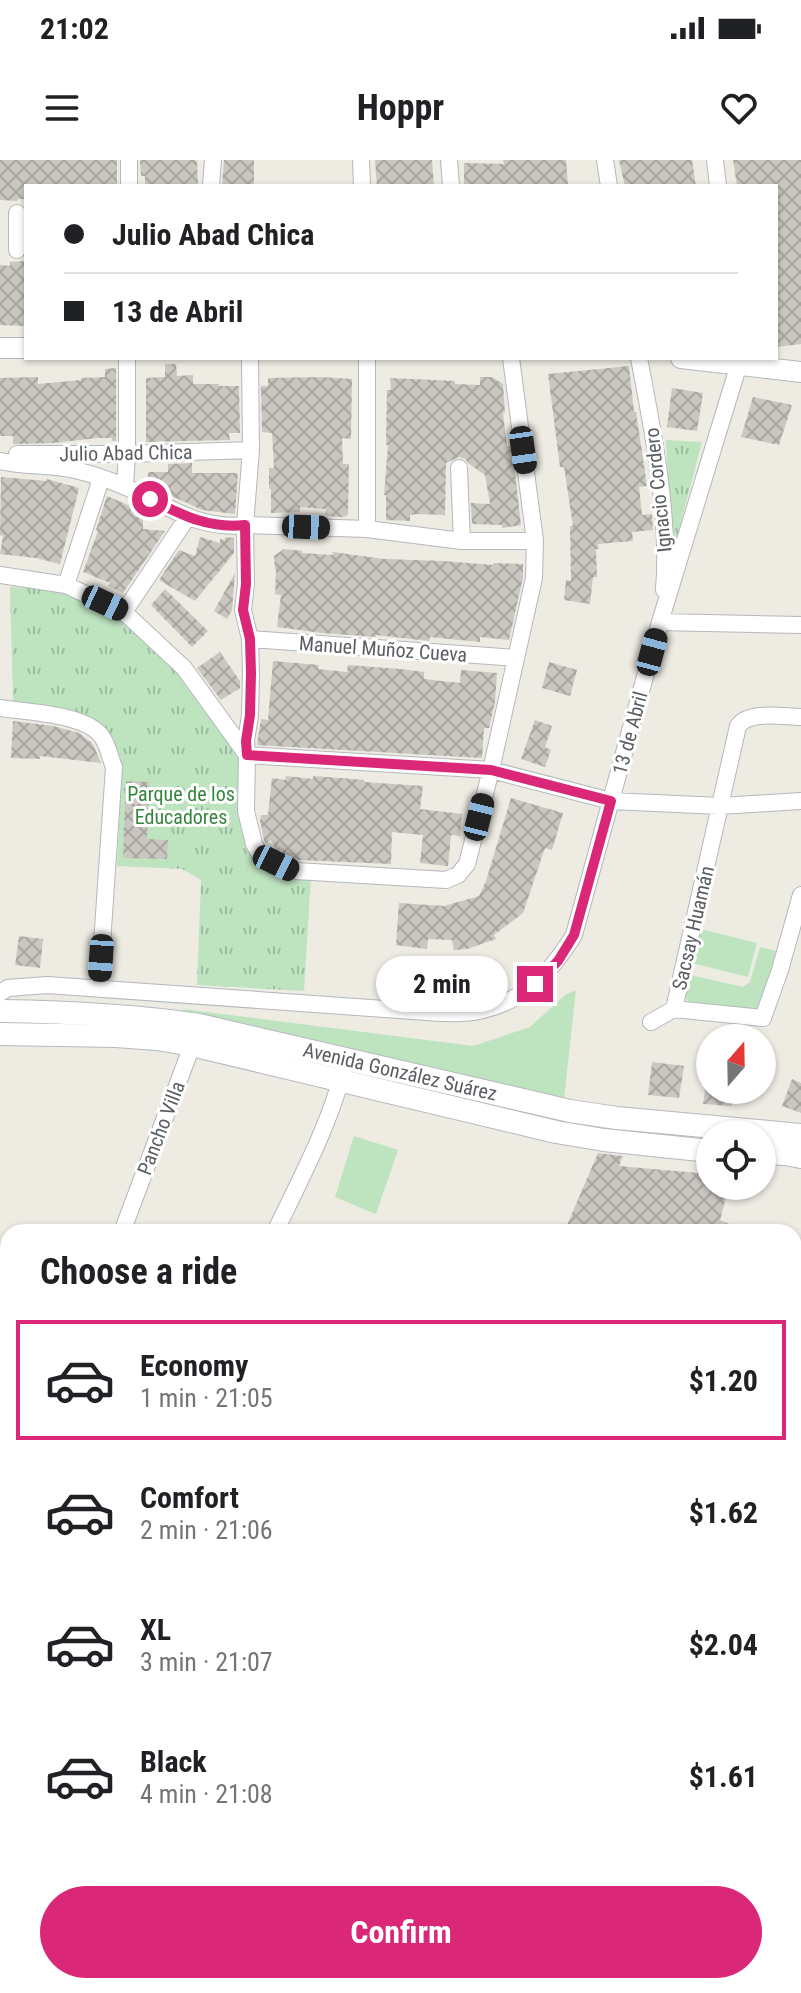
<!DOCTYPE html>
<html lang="en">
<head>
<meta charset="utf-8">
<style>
  :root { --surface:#fff; --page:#f6f6f6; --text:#202124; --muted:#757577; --line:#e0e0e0; --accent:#db2777 }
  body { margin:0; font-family:"Roboto Condensed",sans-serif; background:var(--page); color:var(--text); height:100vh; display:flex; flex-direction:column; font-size:30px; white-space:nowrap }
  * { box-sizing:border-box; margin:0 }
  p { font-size:26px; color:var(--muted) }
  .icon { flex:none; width:44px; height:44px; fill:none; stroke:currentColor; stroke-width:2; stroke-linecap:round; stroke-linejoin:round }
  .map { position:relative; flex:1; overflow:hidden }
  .sheet { position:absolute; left:0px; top:1064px; width:802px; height:770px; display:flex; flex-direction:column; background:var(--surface); border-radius:24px 24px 0 0; box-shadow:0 2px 6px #0004 }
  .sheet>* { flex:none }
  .top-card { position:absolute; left:24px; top:24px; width:754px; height:176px; border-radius:0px; box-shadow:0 2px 6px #0004; display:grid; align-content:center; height:176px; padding:0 40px; background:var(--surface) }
  .needle { width:52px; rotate:20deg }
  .buttons { position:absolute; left:696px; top:864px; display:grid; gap:16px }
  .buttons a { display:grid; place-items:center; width:80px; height:80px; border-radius:50%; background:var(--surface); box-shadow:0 2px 6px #0004; font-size:40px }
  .end { position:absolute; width:36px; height:36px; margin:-18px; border:10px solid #db2777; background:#fff; box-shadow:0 0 0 4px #fff }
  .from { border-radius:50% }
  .bubble { position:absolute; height:56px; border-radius:28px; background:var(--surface); box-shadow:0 2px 6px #0004; font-size:26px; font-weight:700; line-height:56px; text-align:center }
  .car { position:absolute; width:24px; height:48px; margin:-24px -12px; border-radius:10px; box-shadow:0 0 6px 2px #0007; background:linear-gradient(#222 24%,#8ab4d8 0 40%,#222 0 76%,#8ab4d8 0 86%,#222 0) }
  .top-card b { display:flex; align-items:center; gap:28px; height:76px; font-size:30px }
  .top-card b+b { border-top:2px solid var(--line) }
  .top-card i { width:20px; height:20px; background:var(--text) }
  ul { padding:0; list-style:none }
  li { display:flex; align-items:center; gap:24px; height:120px; margin:0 16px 12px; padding:0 24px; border:4px solid transparent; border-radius:0px }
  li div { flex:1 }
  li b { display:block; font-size:30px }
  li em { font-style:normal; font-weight:700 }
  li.on { border-color:var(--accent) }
  li>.icon { width:72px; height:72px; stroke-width:1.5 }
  h2 { padding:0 40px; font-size:36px; line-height:96px }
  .primary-button { display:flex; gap:16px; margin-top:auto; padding:16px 40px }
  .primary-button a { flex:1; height:92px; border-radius:48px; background:var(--accent); color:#fff; font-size:32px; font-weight:700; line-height:92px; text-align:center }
  .status { display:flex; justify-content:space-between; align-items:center; height:56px; padding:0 40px; background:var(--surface); direction:ltr }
  .status svg { height:22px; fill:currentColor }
  header { display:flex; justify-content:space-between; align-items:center; height:104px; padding:0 40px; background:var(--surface); font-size:36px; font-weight:700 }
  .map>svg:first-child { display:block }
  .green { fill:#bee4bf }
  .forest { fill:url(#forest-firs) }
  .park { fill:url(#park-tufts) }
  .water { fill:#a1d3fe }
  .building { fill:url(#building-cross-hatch) }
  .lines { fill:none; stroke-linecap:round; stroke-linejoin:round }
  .minor-casing { stroke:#b4b8bc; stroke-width:18 }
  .tertiary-casing { stroke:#b4b8bc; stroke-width:22 }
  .secondary-casing { stroke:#b5b9be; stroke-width:24 }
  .minor { stroke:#fff; stroke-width:16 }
  .tertiary { stroke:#fff; stroke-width:20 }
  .secondary { stroke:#fff; stroke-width:22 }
  .route { stroke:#db2777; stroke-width:10 }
  .labels { text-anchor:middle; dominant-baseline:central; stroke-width:6; stroke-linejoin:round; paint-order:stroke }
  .street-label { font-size:20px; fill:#5a5e62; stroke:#fff }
  .park-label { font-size:20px; fill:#36853c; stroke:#fff }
</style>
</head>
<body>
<div class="status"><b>21:02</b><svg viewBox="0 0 49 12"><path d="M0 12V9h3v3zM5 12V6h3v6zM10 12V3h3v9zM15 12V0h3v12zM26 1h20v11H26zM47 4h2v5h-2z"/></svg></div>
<header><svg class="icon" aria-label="menu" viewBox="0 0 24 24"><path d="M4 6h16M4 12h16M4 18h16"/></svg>Hoppr<svg class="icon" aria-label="heart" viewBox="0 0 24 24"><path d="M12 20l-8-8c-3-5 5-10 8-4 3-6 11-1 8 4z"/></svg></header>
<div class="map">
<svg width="801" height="1833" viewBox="0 0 801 1833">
  <defs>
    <pattern id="forest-firs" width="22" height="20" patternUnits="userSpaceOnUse" patternTransform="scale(2)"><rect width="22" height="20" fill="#bee4bf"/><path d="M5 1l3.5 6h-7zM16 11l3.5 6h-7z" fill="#9dbc9f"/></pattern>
    <pattern id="park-tufts" width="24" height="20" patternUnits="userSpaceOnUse" patternTransform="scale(2)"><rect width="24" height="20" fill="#bee4bf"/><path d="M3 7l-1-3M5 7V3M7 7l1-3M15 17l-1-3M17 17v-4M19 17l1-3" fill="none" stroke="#9dbc9f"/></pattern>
    <pattern id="building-cross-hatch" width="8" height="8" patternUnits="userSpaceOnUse" patternTransform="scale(2)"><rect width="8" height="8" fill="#cac7c1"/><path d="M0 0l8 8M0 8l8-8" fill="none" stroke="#a7a5a0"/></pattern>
  </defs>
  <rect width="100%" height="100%" fill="#edebe2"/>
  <path class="green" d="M 701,769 L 757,783 L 748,817 L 692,803 Z
    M 760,787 L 777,791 L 764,843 L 760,849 L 751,850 L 690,843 L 684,837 L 690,815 L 743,827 L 750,822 Z
    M 576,830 L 564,939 L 183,855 L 183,849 L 473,886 L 530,867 L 565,835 Z
    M 354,976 L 398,990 L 376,1054 L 335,1037 Z"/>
  <path class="forest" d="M 0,1152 L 8,1153 L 8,1310 L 0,1309 Z"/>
  <path class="park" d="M 666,280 L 702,282 L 672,396 Z
    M 10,427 L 64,430 L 122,458 L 160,488 L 239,592 L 252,685 L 311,715 L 304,831 L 197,825 L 201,720 L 182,709 L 117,706 L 122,607 L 106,572 L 92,559 L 72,552 L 13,542 Z
    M 801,1641 L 801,1728 L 794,1735 L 794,1642 Z
    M 0,1745 L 8,1745 L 8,1810 L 0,1810 Z
    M 801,1784 L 801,1833 L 638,1833 L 637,1826 L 794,1826 L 794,1786 Z
    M 226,1826 L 485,1826 L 455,1833 L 176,1833 Z"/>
  <path class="water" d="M 0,1810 L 8,1810 L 8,1826 L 226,1826 L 176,1833 L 0,1833 Z"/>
  <path class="building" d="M 0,0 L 117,0 L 117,26 L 26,26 L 26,39 L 18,39 L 17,41 L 0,40 Z
    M 140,0 L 195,0 L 197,1 L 198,26 L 145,26 L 145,16 L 141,16 Z
    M 224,0 L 254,0 L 254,26 L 222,26 Z
    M 375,0 L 432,0 L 434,26 L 377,26 Z
    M 503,0 L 566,0 L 568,26 L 464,26 L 464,3 L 504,4 Z
    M 619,0 L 692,0 L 696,26 L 625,26 Z
    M 733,0 L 801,0 L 801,184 L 776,187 L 776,26 L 737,26 Z
    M 26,101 L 26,166 L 0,165 L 0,105 L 10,106 L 10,102 Z
    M 165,204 L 176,204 L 177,216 L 193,215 L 193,224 L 219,224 L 219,226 L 239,226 L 240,273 L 229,273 L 230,280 L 146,282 L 146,218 L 165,217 Z
    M 629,206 L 634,252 L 636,252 L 647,326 L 639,327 L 642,355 L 652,354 L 653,370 L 632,372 L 633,381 L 598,384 L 599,389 L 596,389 L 597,417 L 593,417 L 590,444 L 564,440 L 566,420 L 571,421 L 570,366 L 573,366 L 564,307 L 560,307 L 548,214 Z
    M 116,208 L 116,281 L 112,281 L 112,278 L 98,278 L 53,283 L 13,284 L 13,276 L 0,276 L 0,218 L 38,217 L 38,224 L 81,220 L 81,218 L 105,217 L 105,209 Z
    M 321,217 L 352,219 L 351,279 L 342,278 L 343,304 L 349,304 L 348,355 L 343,357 L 334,357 L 325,355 L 326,349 L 300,347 L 300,352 L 271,353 L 271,329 L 269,329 L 269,308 L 274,308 L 272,273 L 262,272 L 261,226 L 268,226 L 268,218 Z
    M 480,217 L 492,217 L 503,224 L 505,253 L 503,253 L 507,286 L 510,286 L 515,313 L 521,365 L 502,368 L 502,365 L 472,364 L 471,343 L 490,344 L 485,315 L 469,304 L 465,299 L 459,297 L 446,303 L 445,355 L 418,354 L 410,355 L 410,361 L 386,360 L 386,335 L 384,335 L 388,285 L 386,285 L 387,230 L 391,230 L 390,218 L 455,221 L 455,224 L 480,225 Z
    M 672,228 L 703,233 L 697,271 L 667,267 Z
    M 753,237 L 792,245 L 779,285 L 741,277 Z
    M 192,303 L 192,313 L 238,313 L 235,354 L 202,350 L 148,325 L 148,312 L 168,312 L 168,304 Z
    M 1,317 L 47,321 L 47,319 L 79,328 L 60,404 L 36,398 L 0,394 L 3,376 L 0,375 Z
    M 107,336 L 130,346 L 133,345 L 134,343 L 159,355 L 143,356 L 143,369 L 165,371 L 123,433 L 108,426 L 110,423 L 83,412 L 98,371 L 96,370 Z
    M 200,377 L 220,383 L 220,379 L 225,380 L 225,377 L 234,378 L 234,393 L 195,441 L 159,420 L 179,390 L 195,396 Z
    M 284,389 L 302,391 L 302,393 L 332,395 L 333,392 L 384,399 L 444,401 L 493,405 L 494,403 L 523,404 L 523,417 L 509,480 L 480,477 L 480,482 L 430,477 L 429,481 L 376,475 L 376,477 L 322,473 L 277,467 L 281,435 L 275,434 L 276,410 L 275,410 L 274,396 Z
    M 235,413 L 232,450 L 227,459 L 214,451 Z
    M 165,429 L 208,471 L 192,487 L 151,445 Z
    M 220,492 L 240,521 L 240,528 L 221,540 L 197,508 Z
    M 273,501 L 319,505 L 318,509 L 347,512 L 348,505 L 400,509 L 424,512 L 424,519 L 460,523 L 461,510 L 497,513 L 495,542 L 489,568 L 484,568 L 482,598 L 257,585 L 261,559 L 268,560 Z
    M 549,502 L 577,510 L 570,536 L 542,528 Z
    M 535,560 L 552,566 L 545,587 L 551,590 L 545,607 L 521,599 Z
    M 13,561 L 53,566 L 79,573 L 93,584 L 101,603 L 40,596 L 40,599 L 11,598 Z
    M 286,616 L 313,619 L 313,616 L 341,618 L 364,620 L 364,622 L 423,626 L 420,649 L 462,654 L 460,676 L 451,675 L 448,706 L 420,703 L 423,675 L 392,672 L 391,704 L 299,700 L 283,693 L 281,690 L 277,691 L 271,680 L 266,683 L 264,680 L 260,661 L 261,655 L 268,655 L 272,618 L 285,620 Z
    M 126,621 L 149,622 L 147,679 L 168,680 L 167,699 L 123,698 Z
    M 511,638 L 563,653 L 552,690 L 545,688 L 523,753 L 494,775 L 496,779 L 467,789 L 454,790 L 452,780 L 428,779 L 427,789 L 396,785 L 399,743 L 444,746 L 479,736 L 486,721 Z
    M 19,776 L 43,779 L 40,808 L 15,805 Z
    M 652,902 L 684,906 L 679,938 L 648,935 Z
    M 792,919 L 801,923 L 801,953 L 782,946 Z
    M 705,930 L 732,930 L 732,946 L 703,944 Z
    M 598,993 L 623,996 L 619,1006 L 710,1014 L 710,1026 L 729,1026 L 720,1060 L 747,1072 L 564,1072 Z"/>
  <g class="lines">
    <defs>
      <path id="minor" d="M 361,0 L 362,26
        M 449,0 L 451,26
        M 605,0 L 609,26
        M 715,0 L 718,26
        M 129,26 L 129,0
        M 211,26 L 213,0
        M 17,53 L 17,90
        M 250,198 L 251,290 L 245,365 L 246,424 L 243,450 L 250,479 L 251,513 L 250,555 L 246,581 L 247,595 L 491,610 L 611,641 L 720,646 L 801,641
        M 639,198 C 653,271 670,356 664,430
        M 17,294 L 127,294 L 251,290
        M 0,301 C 24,307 50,304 75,310 C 92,314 112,321 128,328 C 168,346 199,370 245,365 L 367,369 L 462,381 L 535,381
        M 459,308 L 462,381
        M 125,326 L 127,294 L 127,198
        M 367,369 L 367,198
        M 0,415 L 66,425 L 124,452 L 184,508 L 247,595 L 246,651 L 254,684 L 261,696 L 296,711 L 446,720 L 458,715 L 467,704 L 491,610 L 534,418 L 535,381 L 511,198
        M 66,425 L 101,319
        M 124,452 L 187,358
        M 660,462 L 801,465
        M 250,479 L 516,498
        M 0,548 C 26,552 87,554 102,577 C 108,585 110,598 114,607 L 99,828
        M 801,557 C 783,557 749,550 738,566 L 674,849 L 763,858 L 780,810 L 801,735
        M 0,833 L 8,828 L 47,825 L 441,853 C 451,853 463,854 473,852 C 522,844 549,815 574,775 L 660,462 L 739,204 L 738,198
        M 651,862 L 674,849
        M 122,1072 L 196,875
        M 275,1072 C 300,1020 328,968 343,912
        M 0,1152 L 8,1152
        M 0,1337 L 8,1338
        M 794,1346 L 801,1348
        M 0,1511 L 8,1510
        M 626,1826 L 627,1833"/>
      <path id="tertiary" d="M 0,188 L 26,188
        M 681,198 L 801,212"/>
      <g id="secondary">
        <path id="s1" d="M 0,851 C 67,852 133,855 199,865 L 570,951 L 617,958 L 801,975"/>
        <path d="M 0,874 L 116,876 L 157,879 L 192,885 L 556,972 L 604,980 L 710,991"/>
        <path d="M 762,993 L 786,994 L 801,997"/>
        <path d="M 794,1535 L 801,1535"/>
        <path d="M 794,1552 L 801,1553"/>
        <path d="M 0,1715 L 8,1714"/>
        <path d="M 0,1733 L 8,1732"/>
        <path d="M 794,1753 L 801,1749"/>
        <path d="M 794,1774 L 801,1773"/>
        <path d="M 522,1833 L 551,1826"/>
      </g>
    </defs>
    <use href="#minor" class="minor-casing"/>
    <use href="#tertiary" class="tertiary-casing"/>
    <use href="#secondary" class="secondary-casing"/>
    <use href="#minor" class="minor"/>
    <use href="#tertiary" class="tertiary"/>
    <use href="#secondary" class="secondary"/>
  </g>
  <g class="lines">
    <path class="route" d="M 150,339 C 182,355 208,369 245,365 L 246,424 L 243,450 L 250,479 L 251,513 L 250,555 L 246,581 L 247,595 L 491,610 L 611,641 L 574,775 L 558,801 L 535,824"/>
  </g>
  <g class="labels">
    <g class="street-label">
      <text transform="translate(126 293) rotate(-1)">Julio Abad Chica</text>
      <text transform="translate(658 330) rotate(-96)">Ignacio Cordero</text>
      <text transform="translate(383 489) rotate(4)">Manuel Muñoz Cueva</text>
      <text transform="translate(630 573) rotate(-75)">13 de Abril</text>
      <text transform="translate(693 768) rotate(-77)">Sacsay Huamán</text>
      <text stroke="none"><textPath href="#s1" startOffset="406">Avenida González Suárez</textPath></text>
      <text transform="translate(161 968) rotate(-69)">Pancho Villa</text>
    </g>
    <g class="park-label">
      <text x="181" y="634">Parque de los<tspan x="181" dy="23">Educadores</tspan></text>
    </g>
  </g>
</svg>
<div class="buttons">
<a><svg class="needle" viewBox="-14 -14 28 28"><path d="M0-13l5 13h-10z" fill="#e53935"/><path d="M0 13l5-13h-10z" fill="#757577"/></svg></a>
<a><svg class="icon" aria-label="locate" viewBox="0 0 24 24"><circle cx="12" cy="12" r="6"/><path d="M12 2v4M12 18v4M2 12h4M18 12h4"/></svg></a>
</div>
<i class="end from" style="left:150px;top:339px"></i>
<i class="end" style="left:535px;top:824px"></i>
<div class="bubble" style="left:376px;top:796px;width:132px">2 min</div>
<i class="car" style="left:523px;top:290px;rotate:172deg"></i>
<i class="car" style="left:306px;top:367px;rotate:92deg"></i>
<i class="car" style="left:105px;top:443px;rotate:115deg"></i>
<i class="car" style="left:652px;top:492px;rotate:15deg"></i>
<i class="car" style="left:479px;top:657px;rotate:14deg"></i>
<i class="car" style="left:276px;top:703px;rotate:116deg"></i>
<i class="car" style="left:101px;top:798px;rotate:184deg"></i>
<div class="top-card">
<b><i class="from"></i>Julio Abad Chica</b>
<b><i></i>13 de Abril</b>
</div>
<section class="sheet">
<h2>Choose a ride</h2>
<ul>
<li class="on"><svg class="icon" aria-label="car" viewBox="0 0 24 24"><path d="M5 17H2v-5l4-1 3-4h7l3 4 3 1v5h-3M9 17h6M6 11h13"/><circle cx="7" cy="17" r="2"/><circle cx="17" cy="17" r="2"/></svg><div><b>Economy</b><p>1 min · 21:05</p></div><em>$1.20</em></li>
<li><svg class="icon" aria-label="car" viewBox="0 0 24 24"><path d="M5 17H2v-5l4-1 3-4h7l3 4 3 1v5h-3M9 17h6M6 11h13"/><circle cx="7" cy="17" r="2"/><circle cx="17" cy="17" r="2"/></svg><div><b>Comfort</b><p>2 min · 21:06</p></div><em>$1.62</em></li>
<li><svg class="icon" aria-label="car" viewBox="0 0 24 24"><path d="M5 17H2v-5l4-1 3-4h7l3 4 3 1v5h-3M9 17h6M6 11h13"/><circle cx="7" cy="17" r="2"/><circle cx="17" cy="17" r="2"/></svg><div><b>XL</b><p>3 min · 21:07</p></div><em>$2.04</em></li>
<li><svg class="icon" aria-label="car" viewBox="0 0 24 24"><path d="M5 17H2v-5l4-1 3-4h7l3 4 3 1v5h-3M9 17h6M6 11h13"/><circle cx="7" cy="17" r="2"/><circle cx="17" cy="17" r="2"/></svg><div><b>Black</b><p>4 min · 21:08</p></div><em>$1.61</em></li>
</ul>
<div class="primary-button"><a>Confirm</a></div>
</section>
</div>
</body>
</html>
